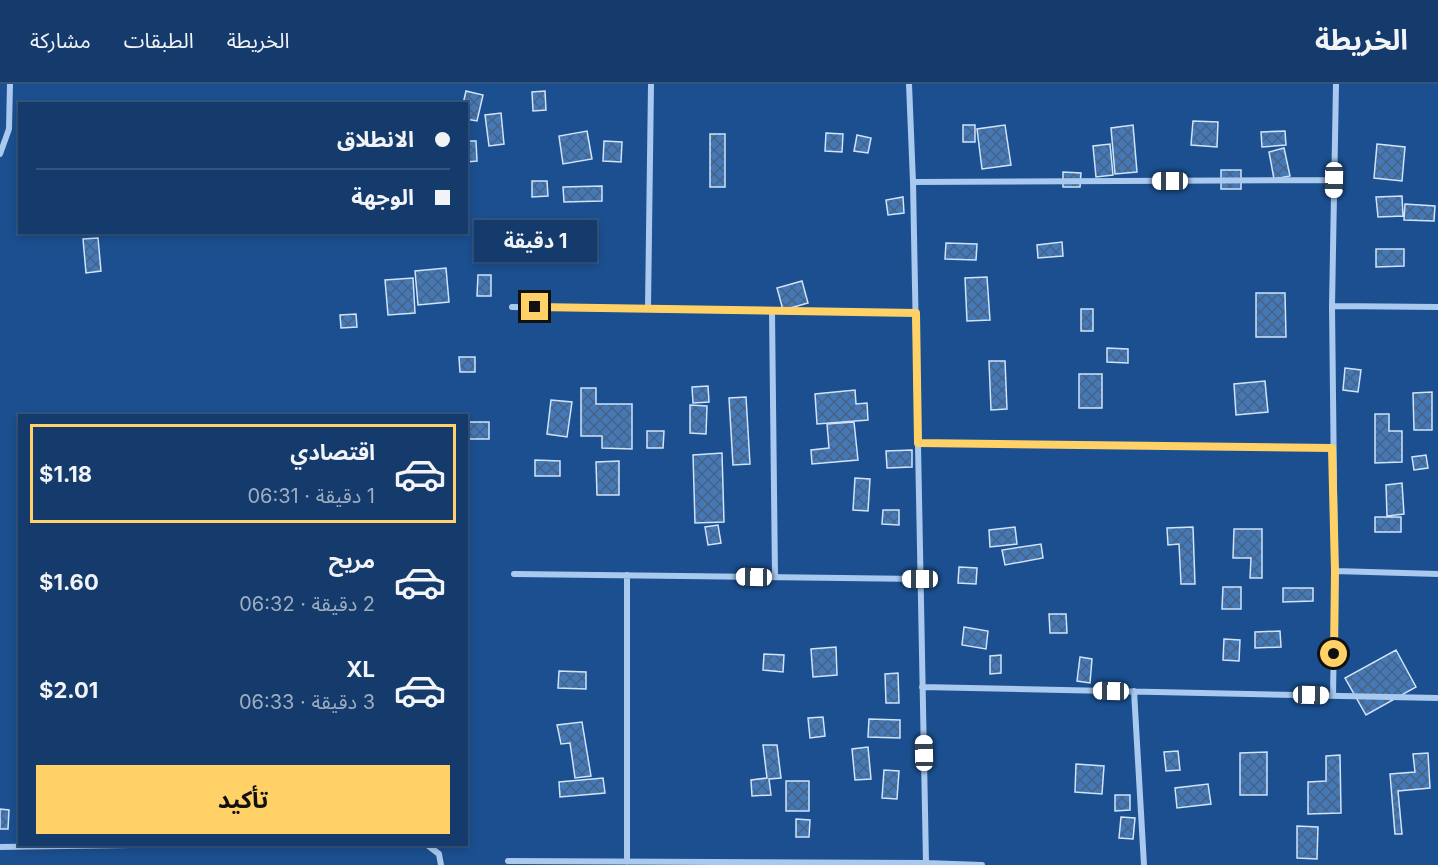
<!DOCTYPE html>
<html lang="ar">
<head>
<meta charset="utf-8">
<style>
  :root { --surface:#143b6b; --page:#1d4271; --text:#f1f3f6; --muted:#9dadc1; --line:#33557e; --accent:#ffd166 }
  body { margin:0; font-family:Inter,"Noto Sans Arabic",sans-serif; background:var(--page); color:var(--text); direction:rtl; height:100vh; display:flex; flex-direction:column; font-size:22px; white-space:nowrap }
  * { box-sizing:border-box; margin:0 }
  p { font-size:20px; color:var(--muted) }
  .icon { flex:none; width:33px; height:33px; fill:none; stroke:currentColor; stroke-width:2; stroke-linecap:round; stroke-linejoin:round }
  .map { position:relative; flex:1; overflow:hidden; direction:ltr }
  .sheet { position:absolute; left:18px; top:330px; width:450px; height:432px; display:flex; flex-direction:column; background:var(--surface); border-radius:0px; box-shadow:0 3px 9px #0003,0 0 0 2px var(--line); direction:rtl }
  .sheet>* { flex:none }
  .banner { position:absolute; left:18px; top:18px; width:450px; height:132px; border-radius:0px; box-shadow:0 3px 9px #0003,0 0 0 2px var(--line); direction:rtl; display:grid; align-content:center; height:132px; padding:0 18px; background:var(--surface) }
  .end { position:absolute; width:27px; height:27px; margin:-14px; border:8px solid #ffd166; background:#111; box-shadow:0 0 0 3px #111 }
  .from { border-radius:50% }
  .bubble { position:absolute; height:42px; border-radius:0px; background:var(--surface); box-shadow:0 3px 9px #0003,0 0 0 2px var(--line); font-size:20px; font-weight:700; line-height:42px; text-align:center; direction:rtl }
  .car { position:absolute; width:18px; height:36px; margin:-18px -9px; border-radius:8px; box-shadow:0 0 4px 2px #0007; background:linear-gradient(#fff 24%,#345 0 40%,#fff 0 76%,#345 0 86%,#fff 0) }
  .banner b { display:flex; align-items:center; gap:21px; height:57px; font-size:22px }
  .banner b+b { border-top:2px solid var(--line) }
  .banner i { width:15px; height:15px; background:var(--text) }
  ul { padding:10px 0 0; list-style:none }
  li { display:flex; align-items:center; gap:18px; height:99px; margin:0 12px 9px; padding:0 6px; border:3px solid transparent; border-radius:0px }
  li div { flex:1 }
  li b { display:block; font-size:22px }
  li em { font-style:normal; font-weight:700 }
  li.selected { border-color:var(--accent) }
  li>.icon { width:54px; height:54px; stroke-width:1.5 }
  .primary-button { display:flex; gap:12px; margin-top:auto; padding:12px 18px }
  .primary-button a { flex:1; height:69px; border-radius:0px; background:var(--accent); color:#111; font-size:24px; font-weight:700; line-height:69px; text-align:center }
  header { display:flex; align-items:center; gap:36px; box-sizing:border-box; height:84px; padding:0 30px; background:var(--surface); border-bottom:2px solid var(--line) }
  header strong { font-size:28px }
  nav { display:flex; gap:33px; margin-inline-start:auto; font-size:21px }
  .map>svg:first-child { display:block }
  .building { fill:url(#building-cross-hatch); stroke:#cfe3fa; stroke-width:1.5 }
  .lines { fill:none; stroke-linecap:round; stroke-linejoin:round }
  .minor { stroke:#a9c9ee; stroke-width:6 }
  .route { stroke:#ffd166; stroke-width:8 }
</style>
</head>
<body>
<header>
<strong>الخريطة</strong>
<nav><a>الخريطة</a><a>الطبقات</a><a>مشاركة</a></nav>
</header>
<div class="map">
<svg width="1438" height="781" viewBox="0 0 1438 781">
  <defs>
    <pattern id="building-cross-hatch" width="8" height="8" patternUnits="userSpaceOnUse" patternTransform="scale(1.5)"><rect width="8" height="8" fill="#4478b7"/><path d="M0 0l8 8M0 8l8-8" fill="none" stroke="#486282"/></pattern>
  </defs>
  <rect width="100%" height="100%" fill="#1b4f8f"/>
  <path class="building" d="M 466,7 L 483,11 L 477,37 L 466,35 L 466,20 L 463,20 Z
    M 545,7 L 546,26 L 533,27 L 532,8 Z
    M 501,29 L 504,60 L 489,62 L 485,31 Z
    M 1193,37 L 1218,38 L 1217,63 L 1191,61 Z
    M 963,41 L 975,41 L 975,58 L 963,58 Z
    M 1005,41 L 1011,81 L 982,85 L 977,45 Z
    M 1133,41 L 1137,88 L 1115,90 L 1111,44 Z
    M 587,47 L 592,75 L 563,80 L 559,52 Z
    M 1285,47 L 1286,61 L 1262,63 L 1261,48 Z
    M 826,49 L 843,50 L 842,68 L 825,67 Z
    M 710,50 L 725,50 L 725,103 L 710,103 Z
    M 857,51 L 871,54 L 868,69 L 854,67 Z
    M 466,57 L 476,57 L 477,77 L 467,78 Z
    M 604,57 L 622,58 L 621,78 L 603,77 Z
    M 1110,60 L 1113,91 L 1096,93 L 1093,62 Z
    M 1377,60 L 1405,63 L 1402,97 L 1374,94 Z
    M 1284,64 L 1290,92 L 1274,95 L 1269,68 Z
    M 1221,86 L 1241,86 L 1241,105 L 1221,105 Z
    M 1063,88 L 1081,89 L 1080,103 L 1063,103 Z
    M 532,97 L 547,97 L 548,112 L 532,113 Z
    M 602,102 L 602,117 L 564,118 L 563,103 Z
    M 1402,112 L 1403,132 L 1378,133 L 1376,113 Z
    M 903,113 L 904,129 L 888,131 L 886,116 Z
    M 1405,120 L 1435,122 L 1434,137 L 1404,136 Z
    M 98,154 L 101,187 L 86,189 L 83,155 Z
    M 562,158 L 588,158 L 588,175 L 562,175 Z
    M 1062,158 L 1063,172 L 1038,174 L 1037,161 Z
    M 946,159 L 977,160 L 976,176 L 945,175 Z
    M 1376,165 L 1404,165 L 1404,182 L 1376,183 Z
    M 446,184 L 449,218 L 418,221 L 415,187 Z
    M 478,191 L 491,191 L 491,212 L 477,212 Z
    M 987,193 L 990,236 L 967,237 L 965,194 Z
    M 413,194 L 415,229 L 388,231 L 385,196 Z
    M 802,197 L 808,219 L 783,226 L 777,204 Z
    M 1256,209 L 1285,209 L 1286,253 L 1256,253 Z
    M 1081,225 L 1093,225 L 1093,247 L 1081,247 Z
    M 356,230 L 357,243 L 341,244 L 340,231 Z
    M 1107,264 L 1128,265 L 1128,279 L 1107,278 Z
    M 459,273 L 475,273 L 475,288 L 460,288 Z
    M 989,277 L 1005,277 L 1007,325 L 991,326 Z
    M 1345,284 L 1361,286 L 1358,308 L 1343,306 Z
    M 1079,290 L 1102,290 L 1102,324 L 1079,324 Z
    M 1265,297 L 1268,328 L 1236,331 L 1234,300 Z
    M 708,302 L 709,318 L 693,319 L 692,303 Z
    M 581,304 L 596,304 L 596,320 L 632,320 L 632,365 L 602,364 L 602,352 L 581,352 Z
    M 855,306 L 856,320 L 867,319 L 868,336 L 817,340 L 815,310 Z
    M 1432,308 L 1432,346 L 1414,346 L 1413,309 Z
    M 746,313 L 750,380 L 733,381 L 729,314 Z
    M 551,316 L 572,318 L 567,353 L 547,350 Z
    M 690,321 L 707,322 L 706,350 L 690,349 Z
    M 1375,330 L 1389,330 L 1389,347 L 1402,347 L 1402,378 L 1375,379 Z
    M 466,338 L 489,338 L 489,355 L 466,355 Z
    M 854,338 L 858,376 L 812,380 L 811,366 L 829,364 L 827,340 Z
    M 647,347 L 664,347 L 663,364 L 647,364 Z
    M 912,366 L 912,383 L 887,384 L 886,367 Z
    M 722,369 L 724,438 L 695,439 L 693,371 Z
    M 1426,371 L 1428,384 L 1414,386 L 1412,373 Z
    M 535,376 L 560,377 L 560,392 L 535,392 Z
    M 619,377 L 619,411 L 597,411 L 596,378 Z
    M 855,394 L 870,395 L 868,427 L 853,426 Z
    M 1402,399 L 1404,430 L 1387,432 L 1386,401 Z
    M 883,426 L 899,426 L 899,441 L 882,440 Z
    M 1375,433 L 1401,433 L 1401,448 L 1375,448 Z
    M 718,441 L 721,459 L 708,461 L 705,443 Z
    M 1015,443 L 1017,460 L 990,463 L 989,446 Z
    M 1193,443 L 1195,500 L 1181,500 L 1179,460 L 1168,461 L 1167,444 Z
    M 1234,445 L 1262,445 L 1262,494 L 1250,494 L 1251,474 L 1233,474 Z
    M 1041,460 L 1043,474 L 1005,481 L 1002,466 Z
    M 959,483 L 977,484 L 976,500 L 958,499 Z
    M 1223,503 L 1241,503 L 1241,525 L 1222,525 Z
    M 1283,504 L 1313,504 L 1313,517 L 1283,518 Z
    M 1049,530 L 1066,530 L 1067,549 L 1050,549 Z
    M 964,543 L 988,547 L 986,565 L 962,561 Z
    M 1280,547 L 1281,563 L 1255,564 L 1255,548 Z
    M 1224,555 L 1240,556 L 1239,577 L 1223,576 Z
    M 836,563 L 837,591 L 813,593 L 811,565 Z
    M 1396,566 L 1416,603 L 1366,631 L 1345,594 Z
    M 764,570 L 784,571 L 783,588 L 763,586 Z
    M 1001,571 L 1001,589 L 990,590 L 990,572 Z
    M 1080,573 L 1092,575 L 1090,599 L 1077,597 Z
    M 559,587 L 586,588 L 586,605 L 558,604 Z
    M 898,589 L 899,619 L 886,619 L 885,590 Z
    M 823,633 L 825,652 L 810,654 L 808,634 Z
    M 869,635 L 900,636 L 900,654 L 868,653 Z
    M 582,638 L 591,692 L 575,694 L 570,659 L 561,660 L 557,641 Z
    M 763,661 L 777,661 L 781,694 L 769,695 L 771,711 L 752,712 L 751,696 L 767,694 Z
    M 868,663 L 871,695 L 855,696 L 852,665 Z
    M 1178,667 L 1180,686 L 1166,687 L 1164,668 Z
    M 1267,668 L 1267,711 L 1240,711 L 1240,669 Z
    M 1428,669 L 1430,704 L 1398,707 L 1402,750 L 1395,750 L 1390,690 L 1415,688 L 1413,670 Z
    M 1340,671 L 1341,729 L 1308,730 L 1308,698 L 1326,697 L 1326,672 Z
    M 1076,680 L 1104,682 L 1102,710 L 1075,708 Z
    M 884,686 L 899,687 L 897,715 L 882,714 Z
    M 603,694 L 605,709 L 560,713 L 559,698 Z
    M 786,697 L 809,697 L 809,727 L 786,727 Z
    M 1208,700 L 1211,720 L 1177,724 L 1175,704 Z
    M 1115,711 L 1130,711 L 1130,726 L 1115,727 Z
    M 0,725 L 9,726 L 8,745 L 0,745 Z
    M 1121,733 L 1135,734 L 1133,755 L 1119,754 Z
    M 796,735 L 810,736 L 809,753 L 796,753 Z
    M 1297,742 L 1318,743 L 1317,775 L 1297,774 Z"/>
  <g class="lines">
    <path class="minor" d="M 909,0 L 913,98 L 926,779
      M 0,70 L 9,45 L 10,0
      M 913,98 L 1334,96
      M 1332,222 L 1438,223
      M 512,223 L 916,229
      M 648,224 L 651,0
      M 772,228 L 775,493
      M 918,359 L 1332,364
      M 1335,487 L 1438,490
      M 514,490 L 920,495
      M 627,491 L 627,778
      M 922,603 L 1438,614
      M 1134,607 L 1144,781
      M 1333,612 L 1335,487 L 1332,222 L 1336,0
      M 426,760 L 439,770 L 441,781
      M 0,763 L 199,760
      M 508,777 L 926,779 L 982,781"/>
  </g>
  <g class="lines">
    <path class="route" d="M 535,223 L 916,229 L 918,359 L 1332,364 L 1335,487 L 1334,570"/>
  </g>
</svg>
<i class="end from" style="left:1334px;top:570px"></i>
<i class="end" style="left:535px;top:223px"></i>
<div class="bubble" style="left:474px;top:136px;width:123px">1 دقيقة</div>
<i class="car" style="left:1334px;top:96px;rotate:181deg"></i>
<i class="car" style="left:1170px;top:97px;rotate:270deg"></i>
<i class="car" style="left:754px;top:493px;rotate:271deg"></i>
<i class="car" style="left:920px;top:495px;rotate:270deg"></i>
<i class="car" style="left:1111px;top:607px;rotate:271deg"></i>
<i class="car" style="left:1311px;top:611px;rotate:91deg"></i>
<i class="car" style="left:924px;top:669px;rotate:359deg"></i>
<div class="banner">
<b><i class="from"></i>الانطلاق</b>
<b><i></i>الوجهة</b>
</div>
<section class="sheet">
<ul>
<li class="selected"><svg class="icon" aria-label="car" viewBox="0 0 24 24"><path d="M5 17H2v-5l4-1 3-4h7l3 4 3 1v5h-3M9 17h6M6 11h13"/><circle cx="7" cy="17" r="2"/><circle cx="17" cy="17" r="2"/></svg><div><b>اقتصادي</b><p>1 دقيقة · 06:31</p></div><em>$1.18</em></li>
<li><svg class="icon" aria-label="car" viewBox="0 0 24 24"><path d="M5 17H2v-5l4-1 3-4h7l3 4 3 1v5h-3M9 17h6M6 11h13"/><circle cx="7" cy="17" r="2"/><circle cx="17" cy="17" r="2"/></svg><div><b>مريح</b><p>2 دقيقة · 06:32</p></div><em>$1.60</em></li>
<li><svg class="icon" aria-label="car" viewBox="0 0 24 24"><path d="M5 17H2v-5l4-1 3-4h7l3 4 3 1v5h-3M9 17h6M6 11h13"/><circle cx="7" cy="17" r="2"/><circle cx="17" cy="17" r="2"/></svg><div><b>XL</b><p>3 دقيقة · 06:33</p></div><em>$2.01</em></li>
</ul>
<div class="primary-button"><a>تأكيد</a></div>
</section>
</div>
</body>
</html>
